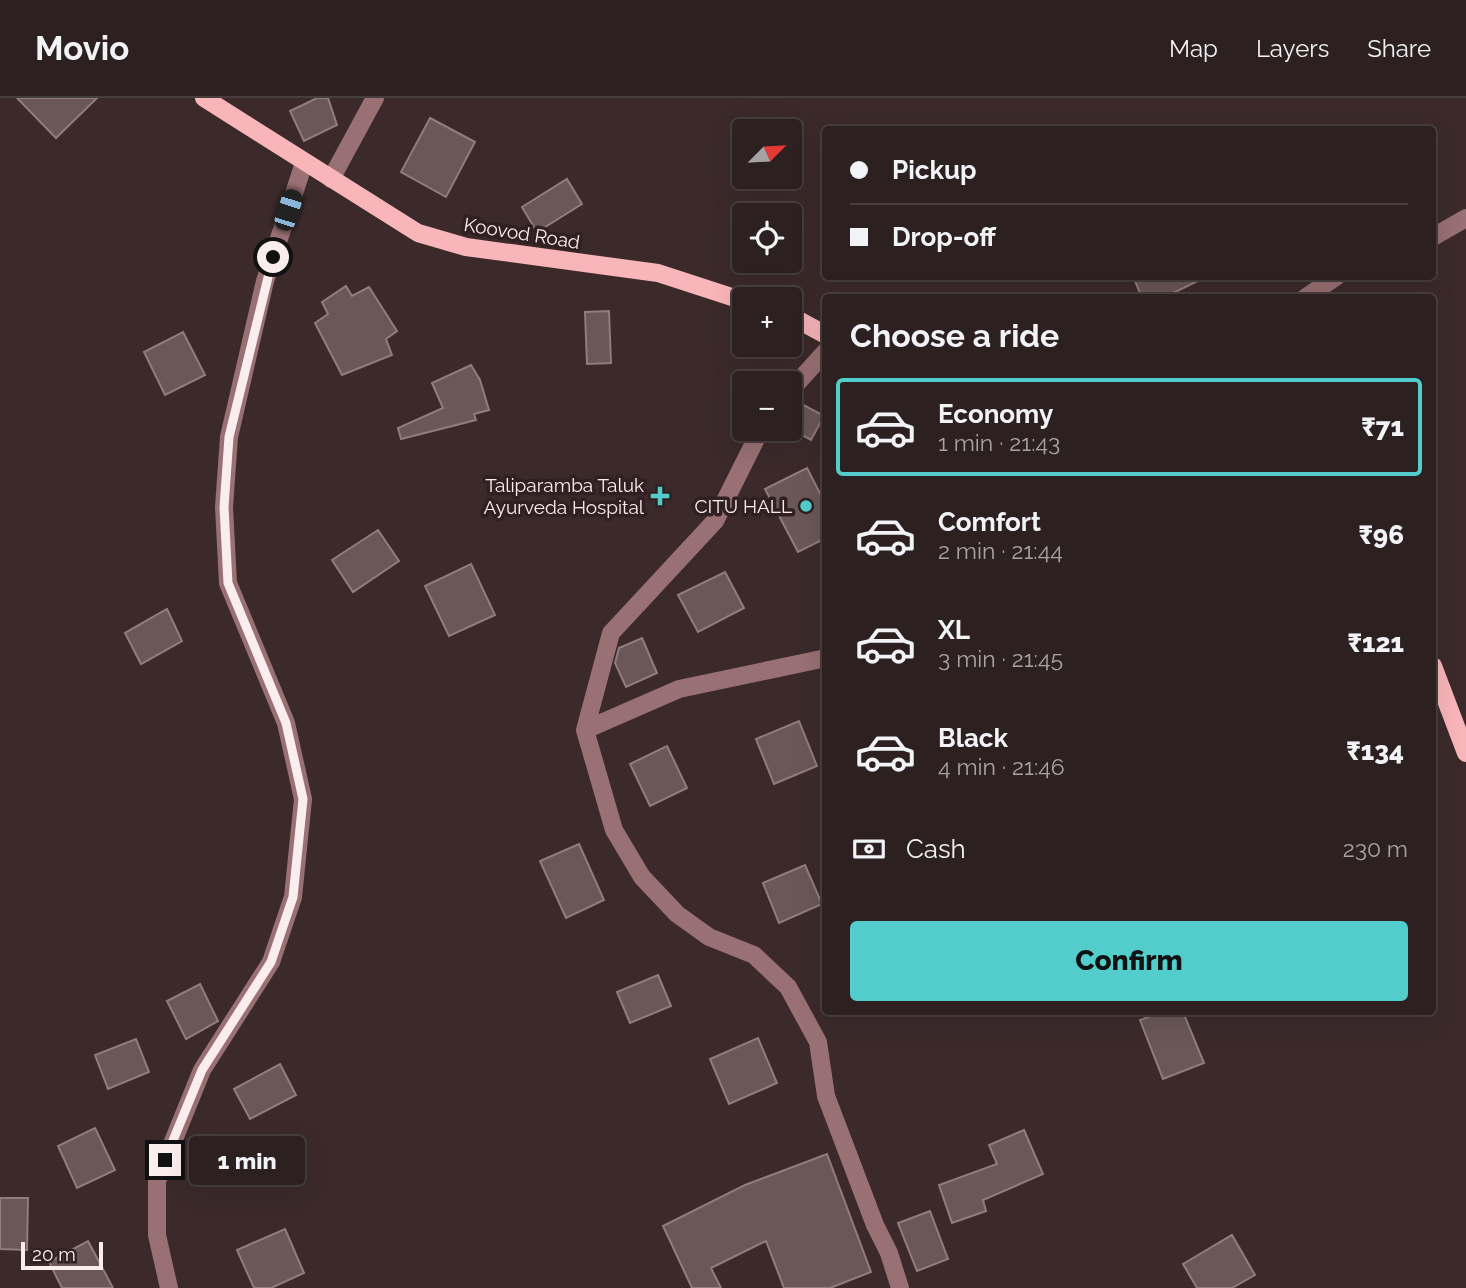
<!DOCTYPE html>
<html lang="en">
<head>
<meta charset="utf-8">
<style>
  :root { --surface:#2d2020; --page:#352829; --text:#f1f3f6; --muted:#a7a3a5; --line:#483e3e; --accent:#53cdcb }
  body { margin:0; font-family:Raleway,sans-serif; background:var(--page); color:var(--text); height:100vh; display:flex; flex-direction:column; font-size:26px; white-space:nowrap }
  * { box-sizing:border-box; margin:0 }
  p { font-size:23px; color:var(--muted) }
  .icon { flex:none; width:38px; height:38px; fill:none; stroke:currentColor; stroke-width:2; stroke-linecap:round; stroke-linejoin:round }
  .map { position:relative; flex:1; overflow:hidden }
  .sheet { position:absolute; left:822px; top:196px; width:614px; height:721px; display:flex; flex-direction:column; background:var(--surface); border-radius:7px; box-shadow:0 7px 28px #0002,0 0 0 2px var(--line) }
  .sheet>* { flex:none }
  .top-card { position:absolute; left:822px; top:28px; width:614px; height:154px; border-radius:7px; box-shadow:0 7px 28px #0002,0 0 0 2px var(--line); display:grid; align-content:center; height:154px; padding:0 28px; background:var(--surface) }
  .needle { width:46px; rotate:66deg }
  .buttons { position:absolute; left:732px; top:21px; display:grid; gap:14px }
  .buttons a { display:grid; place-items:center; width:70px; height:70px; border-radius:7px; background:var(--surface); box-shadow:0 7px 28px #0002,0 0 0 2px var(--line); font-size:35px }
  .scale { position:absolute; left:21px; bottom:18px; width:82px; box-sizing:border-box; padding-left:7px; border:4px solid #faedee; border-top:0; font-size:19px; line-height:24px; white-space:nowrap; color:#faedee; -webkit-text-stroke:5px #312022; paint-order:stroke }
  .end { position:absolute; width:32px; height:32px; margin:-16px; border:9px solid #faedee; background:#111; box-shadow:0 0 0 4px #111 }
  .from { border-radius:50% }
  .bubble { position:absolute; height:49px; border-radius:7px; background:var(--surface); box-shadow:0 7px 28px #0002,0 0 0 2px var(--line); font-size:23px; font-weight:800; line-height:49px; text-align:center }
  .car { position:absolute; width:21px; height:42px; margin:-21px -10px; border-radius:9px; box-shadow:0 0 5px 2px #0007; background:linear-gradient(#222 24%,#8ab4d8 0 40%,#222 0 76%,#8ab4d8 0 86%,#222 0) }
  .top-card b { display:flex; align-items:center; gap:24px; height:66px; font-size:26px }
  .top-card b+b { border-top:2px solid var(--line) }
  .top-card i { width:18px; height:18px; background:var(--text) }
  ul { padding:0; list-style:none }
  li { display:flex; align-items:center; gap:21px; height:98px; margin:0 14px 10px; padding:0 14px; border:4px solid transparent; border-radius:7px }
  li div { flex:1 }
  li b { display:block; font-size:26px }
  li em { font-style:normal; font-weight:800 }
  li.selected { border-color:var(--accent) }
  li>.icon { width:63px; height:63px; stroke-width:1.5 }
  h2 { padding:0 28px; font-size:32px; line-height:84px }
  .pay { display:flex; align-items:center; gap:18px; height:77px; padding:0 28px; font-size:26px }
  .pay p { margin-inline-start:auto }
  .primary-button { display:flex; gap:14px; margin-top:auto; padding:14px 28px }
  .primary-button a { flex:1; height:80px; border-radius:7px; background:var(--accent); color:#111; font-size:28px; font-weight:800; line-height:80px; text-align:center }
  header { display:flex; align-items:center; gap:42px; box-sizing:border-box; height:98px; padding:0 35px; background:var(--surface); border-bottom:2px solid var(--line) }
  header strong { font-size:33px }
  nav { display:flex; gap:38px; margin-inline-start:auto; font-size:24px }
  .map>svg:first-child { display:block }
  .building { fill:#6b5758; stroke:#927c7d; stroke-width:2 }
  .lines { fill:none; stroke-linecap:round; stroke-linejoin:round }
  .minor { stroke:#997073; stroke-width:18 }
  .major { stroke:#f8b5ba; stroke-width:18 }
  .route { stroke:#faedee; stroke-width:9 }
  .poi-dot { fill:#53cdcb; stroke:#312022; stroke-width:2.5 }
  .labels { text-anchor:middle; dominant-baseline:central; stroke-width:7; stroke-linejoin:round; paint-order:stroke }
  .street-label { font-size:19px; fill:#faedee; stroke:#312022 }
  .poi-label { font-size:19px; fill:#faedee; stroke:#312022; text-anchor:end }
</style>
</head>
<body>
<header>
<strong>Movio</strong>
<nav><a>Map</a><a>Layers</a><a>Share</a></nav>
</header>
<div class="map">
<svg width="1466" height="1190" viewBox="0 0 1466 1190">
  <rect width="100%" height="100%" fill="#3c2a2b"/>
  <path class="building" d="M 17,0 L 97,0 L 56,40 Z
    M 317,0 L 328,0 L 337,27 L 304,43 L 290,13 Z
    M 430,20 L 475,44 L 446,99 L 401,74 Z
    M 567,81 L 582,106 L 537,134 L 522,109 Z
    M 1133,178 L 1208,178 L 1163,200 L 1142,200 Z
    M 346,188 L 352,198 L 369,189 L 397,233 L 386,241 L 392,257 L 342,277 L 315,225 L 328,216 L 322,204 Z
    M 609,213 L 611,265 L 587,266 L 585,214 Z
    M 183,234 L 205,277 L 165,297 L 144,254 Z
    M 471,267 L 480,282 L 489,312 L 474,316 L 476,322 L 401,341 L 398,330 L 443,310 L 432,285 Z
    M 796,303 L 824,318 L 811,342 L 789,330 L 789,305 Z
    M 807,370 L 826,407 L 826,440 L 798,454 L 765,391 Z
    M 378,432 L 399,463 L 353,494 L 332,462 Z
    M 471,466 L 495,517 L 449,538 L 425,488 Z
    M 725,474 L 744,510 L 698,534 L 678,497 Z
    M 167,511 L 182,543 L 141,566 L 125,535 Z
    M 642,540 L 657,575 L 626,589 L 615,565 L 619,550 Z
    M 799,623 L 817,668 L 774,686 L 756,641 Z
    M 667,648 L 687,690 L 650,708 L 630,666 Z
    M 579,746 L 604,802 L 566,820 L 540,763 Z
    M 805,767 L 822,806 L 779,825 L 763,785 Z
    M 658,877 L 671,908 L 630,925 L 617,894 Z
    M 200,886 L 218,923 L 186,941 L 167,903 Z
    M 1162,914 L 1183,914 L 1204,965 L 1163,981 L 1140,922 Z
    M 758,940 L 777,985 L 729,1006 L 710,961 Z
    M 136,941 L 149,974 L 108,991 L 95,957 Z
    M 280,966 L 296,997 L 250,1021 L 234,991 Z
    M 95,1030 L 115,1072 L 77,1090 L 58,1048 Z
    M 1024,1032 L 1043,1076 L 983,1102 L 986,1113 L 952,1125 L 939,1087 L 997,1066 L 989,1047 Z
    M 827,1056 L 871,1174 L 830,1190 L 784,1190 L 766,1143 L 711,1170 L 721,1190 L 692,1190 L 663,1128 L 745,1087 Z
    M 0,1100 L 28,1100 L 27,1152 L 0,1151 Z
    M 930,1113 L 948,1161 L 917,1173 L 898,1125 Z
    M 285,1131 L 304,1175 L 271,1190 L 254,1190 L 237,1152 Z
    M 1232,1137 L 1255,1177 L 1232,1190 L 1197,1190 L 1183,1166 Z
    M 88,1143 L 113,1190 L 62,1190 L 49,1164 Z"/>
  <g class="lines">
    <path class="minor" d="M 331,81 L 375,0
      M 1433,139 L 1466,120
      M 1305,200 L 1337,178
      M 789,294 L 826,253
      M 826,560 L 679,591 L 585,632 L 614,732 L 642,779 L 677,816 L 709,839 L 754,857 L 788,889 L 818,944 L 826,998 L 875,1127 L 889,1155 L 900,1190
      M 585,632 L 611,535 L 715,423 L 761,331
      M 169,1190 L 157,1137 L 157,1083 L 202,972 L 271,864 L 293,799 L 303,701 L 286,625 L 228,485 L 224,409 L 229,339 L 265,183 L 304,65"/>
    <path class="major" d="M 204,0 L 418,135 L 466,149 L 658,175 L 744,203
      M 789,217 L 826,237
      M 1433,568 L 1466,655"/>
  </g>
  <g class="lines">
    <path class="route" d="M 165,1062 L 202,972 L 271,864 L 293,799 L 303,701 L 286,625 L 228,485 L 224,409 L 229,339 L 273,159"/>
  </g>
  <g class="poi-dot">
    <path d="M656.5 387.5h7v7h7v7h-7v7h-7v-7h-7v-7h7z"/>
    <circle cx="806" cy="408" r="7"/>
  </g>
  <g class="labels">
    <g class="street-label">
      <text transform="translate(522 135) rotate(9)">Koovod Road</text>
    </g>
    <g class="poi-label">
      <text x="644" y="387">Taliparamba Taluk<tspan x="644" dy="22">Ayurveda Hospital</tspan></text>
      <text x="792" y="408">CITU HALL</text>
    </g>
  </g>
</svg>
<div class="buttons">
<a><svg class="needle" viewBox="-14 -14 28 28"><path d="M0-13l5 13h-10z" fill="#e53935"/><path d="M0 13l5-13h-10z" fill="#a7a3a5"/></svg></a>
<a><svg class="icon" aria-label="locate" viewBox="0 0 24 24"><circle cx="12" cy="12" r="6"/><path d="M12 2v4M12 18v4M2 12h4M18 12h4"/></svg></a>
<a>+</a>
<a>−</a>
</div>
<div class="scale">20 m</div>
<i class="end from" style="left:273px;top:159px"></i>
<i class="end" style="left:165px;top:1062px"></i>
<div class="bubble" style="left:189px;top:1038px;width:116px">1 min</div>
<i class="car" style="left:288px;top:112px;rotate:18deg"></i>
<div class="top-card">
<b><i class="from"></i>Pickup</b>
<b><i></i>Drop-off</b>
</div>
<section class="sheet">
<h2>Choose a ride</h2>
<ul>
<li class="selected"><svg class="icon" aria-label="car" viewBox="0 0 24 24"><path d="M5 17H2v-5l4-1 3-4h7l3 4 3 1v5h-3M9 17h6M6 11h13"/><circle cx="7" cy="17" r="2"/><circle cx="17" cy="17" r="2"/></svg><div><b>Economy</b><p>1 min · 21:43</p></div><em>₹71</em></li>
<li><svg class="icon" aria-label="car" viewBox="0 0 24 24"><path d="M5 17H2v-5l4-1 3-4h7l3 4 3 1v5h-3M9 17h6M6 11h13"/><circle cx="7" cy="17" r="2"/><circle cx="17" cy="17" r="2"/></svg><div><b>Comfort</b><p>2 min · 21:44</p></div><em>₹96</em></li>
<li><svg class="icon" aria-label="car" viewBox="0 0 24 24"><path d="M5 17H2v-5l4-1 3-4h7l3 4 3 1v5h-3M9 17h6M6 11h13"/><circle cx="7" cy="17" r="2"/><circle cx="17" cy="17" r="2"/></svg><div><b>XL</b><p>3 min · 21:45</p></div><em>₹121</em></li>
<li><svg class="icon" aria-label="car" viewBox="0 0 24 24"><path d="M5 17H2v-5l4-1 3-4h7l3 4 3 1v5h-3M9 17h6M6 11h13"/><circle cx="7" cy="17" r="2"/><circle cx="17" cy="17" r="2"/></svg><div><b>Black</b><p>4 min · 21:46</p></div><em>₹134</em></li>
</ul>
<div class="pay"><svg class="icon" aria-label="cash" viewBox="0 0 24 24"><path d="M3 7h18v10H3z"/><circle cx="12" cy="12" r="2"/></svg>Cash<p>230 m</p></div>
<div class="primary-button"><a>Confirm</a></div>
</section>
</div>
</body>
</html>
